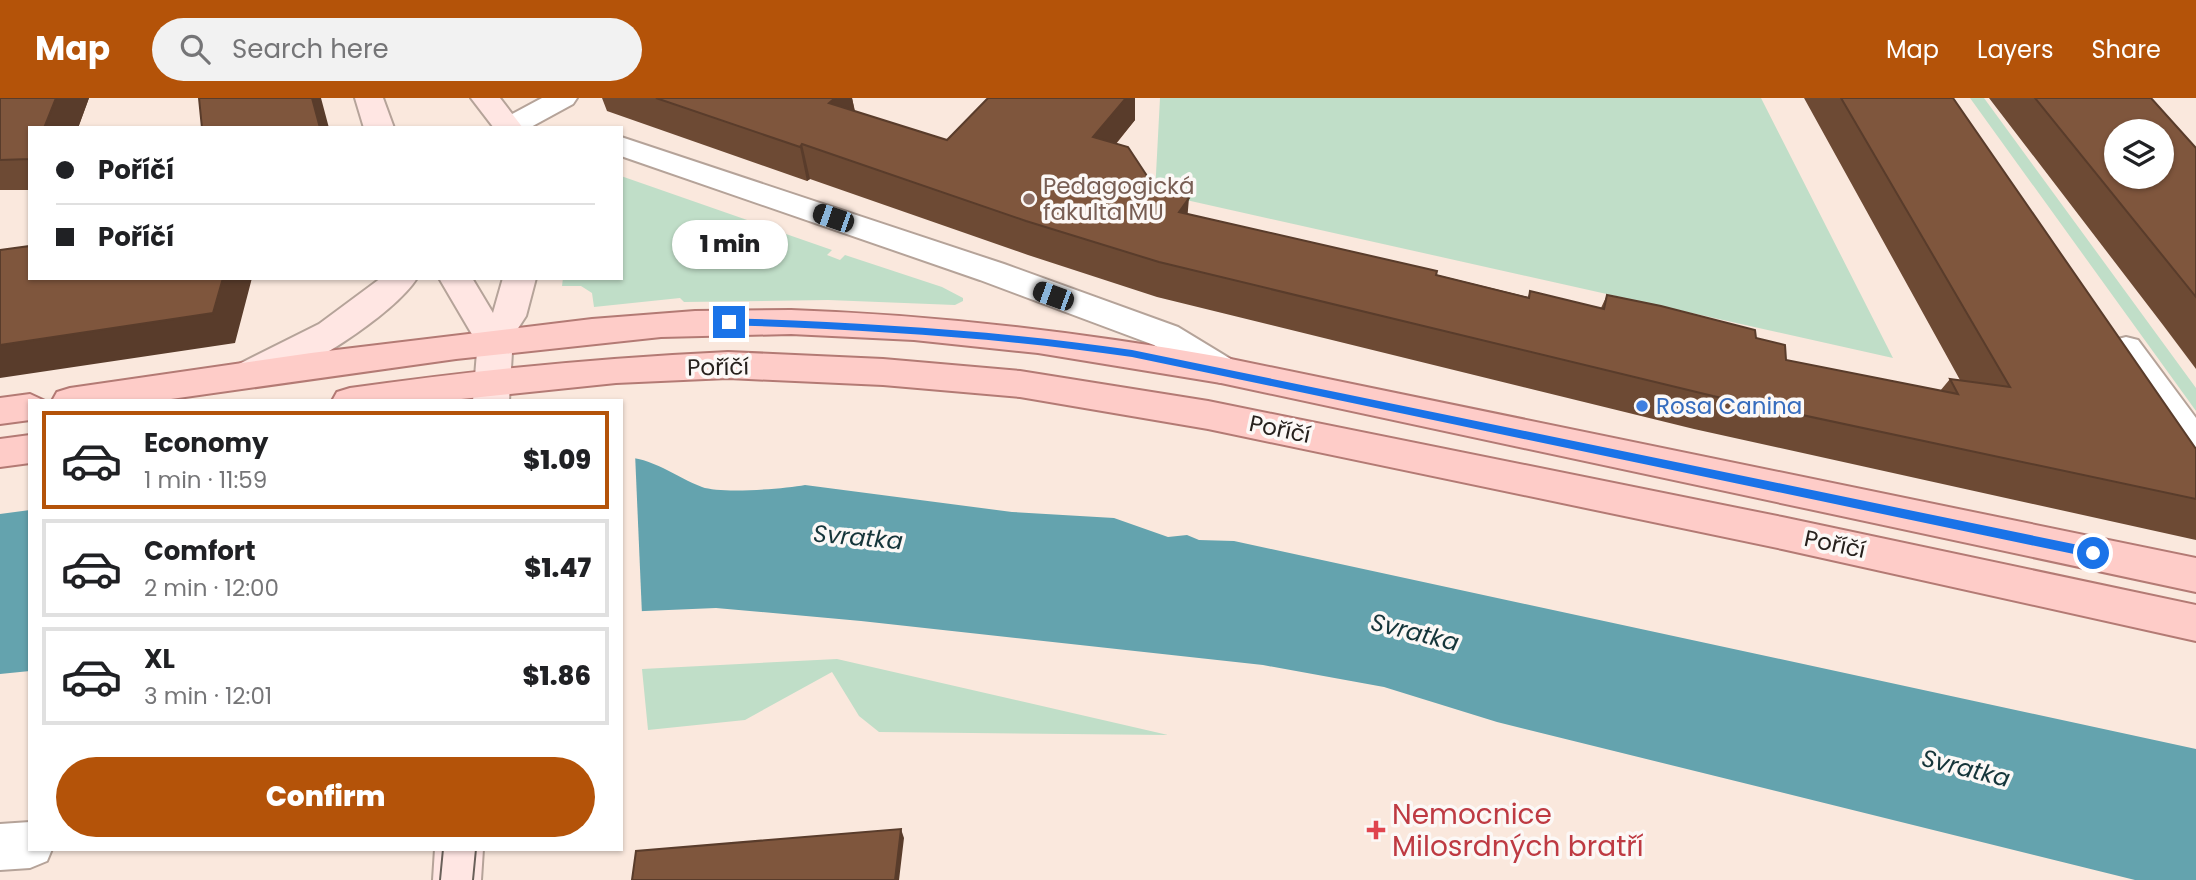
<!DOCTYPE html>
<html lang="en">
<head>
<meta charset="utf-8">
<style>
  :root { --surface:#fff; --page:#f2f2f2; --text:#202124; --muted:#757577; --line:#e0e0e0; --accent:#b45309 }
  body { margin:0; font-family:Poppins,sans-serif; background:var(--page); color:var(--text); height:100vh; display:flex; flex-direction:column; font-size:26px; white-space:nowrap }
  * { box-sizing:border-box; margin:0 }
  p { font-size:23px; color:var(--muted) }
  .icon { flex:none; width:38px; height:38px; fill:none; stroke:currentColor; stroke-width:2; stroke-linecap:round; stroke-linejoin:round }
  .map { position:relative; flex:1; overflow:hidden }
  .sheet { position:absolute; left:28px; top:301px; width:595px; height:452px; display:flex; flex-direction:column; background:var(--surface); border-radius:0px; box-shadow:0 2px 5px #0004 }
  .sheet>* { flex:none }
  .hud { position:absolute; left:28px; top:28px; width:595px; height:154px; border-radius:0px; box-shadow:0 2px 5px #0004; display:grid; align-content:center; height:154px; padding:0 28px; background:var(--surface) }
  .tools { position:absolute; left:2104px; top:21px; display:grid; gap:14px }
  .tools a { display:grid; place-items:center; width:70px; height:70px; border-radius:50%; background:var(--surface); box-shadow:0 2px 5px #0004; font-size:35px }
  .end { position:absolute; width:32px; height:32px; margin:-16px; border:9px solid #1a73e8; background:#fff; box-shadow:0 0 0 4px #fff }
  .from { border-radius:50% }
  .bubble { position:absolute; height:49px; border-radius:24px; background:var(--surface); box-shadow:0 2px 5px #0004; font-size:23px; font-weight:800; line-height:49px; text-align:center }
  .car { position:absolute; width:21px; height:42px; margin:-21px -10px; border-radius:9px; box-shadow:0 0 5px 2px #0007; background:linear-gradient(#222 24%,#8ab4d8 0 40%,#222 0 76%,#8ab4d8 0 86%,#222 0) }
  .hud b { display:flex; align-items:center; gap:24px; height:66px; font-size:26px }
  .hud b+b { border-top:2px solid var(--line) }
  .hud i { width:18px; height:18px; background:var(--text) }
  ul { padding:12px 0 0; list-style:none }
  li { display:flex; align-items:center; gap:21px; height:98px; margin:0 14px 10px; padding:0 14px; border:4px solid var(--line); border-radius:0px }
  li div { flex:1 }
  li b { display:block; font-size:26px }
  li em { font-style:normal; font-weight:800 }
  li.on { border-color:var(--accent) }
  li>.icon { width:63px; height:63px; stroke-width:1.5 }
  .button { display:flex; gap:14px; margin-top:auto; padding:14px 28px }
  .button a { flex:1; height:80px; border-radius:42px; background:var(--accent); color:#fff; font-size:28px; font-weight:800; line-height:80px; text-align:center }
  header { display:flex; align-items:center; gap:42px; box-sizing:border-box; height:98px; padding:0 35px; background:var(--accent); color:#fff }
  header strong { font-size:33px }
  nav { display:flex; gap:38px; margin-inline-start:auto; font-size:24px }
  .search { width:490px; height:63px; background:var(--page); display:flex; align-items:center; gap:18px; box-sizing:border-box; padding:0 24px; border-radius:38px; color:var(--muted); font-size:26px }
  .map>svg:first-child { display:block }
  .green { fill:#c0dec8 }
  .water { fill:#64a3ae }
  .pier { fill:#fae8dd }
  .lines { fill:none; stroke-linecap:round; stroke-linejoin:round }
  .minor-casing { stroke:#b5a399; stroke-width:4 }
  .secondary-casing { stroke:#b5a399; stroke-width:4 }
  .primary-casing { stroke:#b37a74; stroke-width:4 }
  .minor { fill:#fff; fill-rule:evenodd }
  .secondary { fill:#ffe6e3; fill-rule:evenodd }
  .primary { fill:#feccc8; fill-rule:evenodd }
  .tram { stroke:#6a605a; stroke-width:2 }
  .wall { fill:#6d4a34 }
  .shaded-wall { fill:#593c2b }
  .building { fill:#7f563d; stroke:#593c2b; stroke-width:2; fill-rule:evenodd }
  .route { fill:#1a73e8 }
  .education-dot { fill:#8d6e63; stroke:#fcf8f6; stroke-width:2.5 }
  .shop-dot { fill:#3f7fe0; stroke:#fcf8f6; stroke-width:2.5 }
  .health-dot { fill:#e0444e; stroke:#fcf8f6; stroke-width:2.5 }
  .labels { text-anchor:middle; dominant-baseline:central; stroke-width:7; stroke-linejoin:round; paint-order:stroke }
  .education-label { font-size:23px; fill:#785e54; stroke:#fcf8f6; text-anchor:start }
  .street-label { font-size:23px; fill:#27211d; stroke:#fcf8f6 }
  .shop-label { font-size:23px; fill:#366cbe; stroke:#fcf8f6; text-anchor:start }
  .water-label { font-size:24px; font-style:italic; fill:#15353a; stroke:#fcf8f6 }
  .near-health-label { font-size:28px; fill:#be3a42; stroke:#fcf8f6; text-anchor:start }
</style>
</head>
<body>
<header>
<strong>Map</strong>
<div class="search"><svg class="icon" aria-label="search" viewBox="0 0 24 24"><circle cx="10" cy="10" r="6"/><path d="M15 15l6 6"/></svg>Search here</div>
<nav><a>Map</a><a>Layers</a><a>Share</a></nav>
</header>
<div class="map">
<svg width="2196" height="782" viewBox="0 0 2196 782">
  <rect width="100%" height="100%" fill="#fae8dd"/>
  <path class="green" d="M 1160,0 L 1761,0 L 1893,260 L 1155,95 Z
    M 1970,0 L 1984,0 L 2196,290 L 2196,313 Z
    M 621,78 L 750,123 L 747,127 L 760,132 L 763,128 L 832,152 L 827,157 L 840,162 L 845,157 L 942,189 L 963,200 L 963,203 L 955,207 L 828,202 L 684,204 L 680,200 L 594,209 L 592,195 L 581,188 L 562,188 L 563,180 L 621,180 Z
    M 837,561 L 1168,637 L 879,634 L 859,618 L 832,574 L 745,622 L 648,632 L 642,571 Z"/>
  <path class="water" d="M 621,359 C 650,358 676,379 702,389 C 721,396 783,391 805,387 L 1012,414 L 1114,420 L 1168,439 L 1187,437 L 1199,442 L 1234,443 L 2196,651 L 2196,782 L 2135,782 L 1497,624 L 1384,589 L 1263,567 L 861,523 L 716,510 L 621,514 Z
    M 30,412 L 30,573 L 0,576 L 0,416 Z"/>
  <path class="pier" d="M 635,355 L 642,517 L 621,518 L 621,356 Z"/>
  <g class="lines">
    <defs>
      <path id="minor" d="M 542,0 L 577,0 L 573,6 L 529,30 L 494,29 L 499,23 Z
        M 621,39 L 1004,166 L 1178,229 L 1234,263 L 1239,272 L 1234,281 L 1221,285 L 1208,281 L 1154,247 L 980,182 L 621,58 Z
        M 2126,239 L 2138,242 L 2196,320 L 2196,362 L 2183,358 L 2109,251 L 2114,242 Z
        M 30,724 L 30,751 L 52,751 L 47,763 L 30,770 L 0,772 L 0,726 Z"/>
      <path id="secondary" d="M 355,0 L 383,0 L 394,30 L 364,30 Z
        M 471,0 L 500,0 L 523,30 L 494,30 Z
        M 381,180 L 417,180 C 395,216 297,279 255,287 C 250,288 245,286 239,284 L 234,275 L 239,266 L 319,226 Z
        M 439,180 L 472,180 L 493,215 L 503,180 L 536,180 L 526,218 L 513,238 L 509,303 L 473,303 L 478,242 L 473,238 Z
        M 435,751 L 483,751 L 481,782 L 433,782 Z"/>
      <path id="primary" d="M 791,212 C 936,217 1078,234 1221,259 L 2196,460 L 2196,494 L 1221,285 L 1038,255 L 914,242 L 791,236 L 661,239 L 456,261 L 157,303 L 52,303 L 57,294 L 70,290 L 311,255 L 592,221 L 695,213 Z
        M 728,254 L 883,261 L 1020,273 L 1208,303 L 1782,419 L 2196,507 L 2196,543 L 1782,451 L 1208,331 L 1020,299 L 883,287 L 728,280 L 616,285 L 442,303 L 332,303 L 337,294 L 350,290 C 477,272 600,260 728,254 Z
        M 30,296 L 45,303 L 30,303 L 30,322 L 0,326 L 0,300 Z
        M 30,337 L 30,365 L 0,369 L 0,341 Z"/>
    </defs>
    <use href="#minor" class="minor-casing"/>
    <use href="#secondary" class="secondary-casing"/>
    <use href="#primary" class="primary-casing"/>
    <use href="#minor" class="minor"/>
    <use href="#secondary" class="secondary"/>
    <use href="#primary" class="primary"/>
    <path class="tram" d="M 440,782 L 443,751
      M 473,782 L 476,751"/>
  </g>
  <path class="wall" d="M 0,0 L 89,0 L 78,30 L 30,30 L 30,92 L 0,92 Z
    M 602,0 L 852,0 L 855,13 L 947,42 L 1126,0 L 1135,0 L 1135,22 L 1116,46 L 1155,90 L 1188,116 L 1528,199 L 1530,193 L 1601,210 L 1607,197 L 1756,240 L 1786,262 L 1940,293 L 1950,281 L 1960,282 L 1804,0 L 1953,0 L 2196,351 L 2196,442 L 1694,331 L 1157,199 L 1028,157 L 810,81 L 807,83 L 607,13 Z
    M 1989,0 L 2151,0 L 2196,50 L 2196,271 L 2163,227 Z"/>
  <path class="shaded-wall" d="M 56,0 L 89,0 L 78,30 L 44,30 Z
    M 312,0 L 321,0 L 329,30 L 320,30 Z
    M 835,0 L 852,0 L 856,20 L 829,5 Z
    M 1126,0 L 1135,0 L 1135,22 L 1093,73 L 1093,39 Z
    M 802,46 L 810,81 L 807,83 L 800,49 Z
    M 1189,100 L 1186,135 L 1179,114 Z
    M 223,180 L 252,180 L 235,245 L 0,280 L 0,247 Z
    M 901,731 L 904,740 L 899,782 L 895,782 Z"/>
  <path class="building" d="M 0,0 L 56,0 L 44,30 L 30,30 L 30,61 L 0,62 Z
    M 199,0 L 312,0 L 320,30 L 202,30 Z
    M 656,0 L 835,0 L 829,5 L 947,42 L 988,0 L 1126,0 L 1093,39 L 1128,49 L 1155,90 L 1189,100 L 1179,114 L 1437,173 L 1436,177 L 1529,200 L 1530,193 L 1604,211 L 1607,197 L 1661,208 L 1755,232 L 1756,240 L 1785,247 L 1786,262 L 1958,296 L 1950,281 L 2010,289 L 1841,0 L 1953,0 L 2196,351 L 2196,401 L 1713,298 L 1159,164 L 1026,123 L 802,46 L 800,49 Z
    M 2035,0 L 2151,0 L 2196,50 L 2196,199 ZM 2116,33 L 2161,33 L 2161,79 L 2116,79 Z
    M 30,148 L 30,180 L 223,180 L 213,215 L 0,247 L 0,152 Z
    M 901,731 L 895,782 L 632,782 L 636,753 Z"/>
  <path class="route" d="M 729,220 C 866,225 996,232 1132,252 L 2093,450 L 2099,455 L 2093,460 L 1132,259 C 996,239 866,232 729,227 L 724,224 Z"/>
  <circle class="education-dot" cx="1029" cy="101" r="7"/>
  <circle class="shop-dot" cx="1642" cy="308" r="7"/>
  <path class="health-dot" d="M1372.5 721.5h7v7h7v7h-7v7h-7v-7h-7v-7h7z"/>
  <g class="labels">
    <g class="education-label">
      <text x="1043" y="88">Pedagogická<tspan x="1043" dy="26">fakulta MU</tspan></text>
    </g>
    <g class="street-label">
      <text transform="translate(718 269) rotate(-1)">Poříčí</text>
      <text transform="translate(1280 331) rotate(12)">Poříčí</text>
      <text transform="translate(1835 446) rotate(12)">Poříčí</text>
    </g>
    <g class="shop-label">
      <text x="1656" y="308">Rosa Canina</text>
    </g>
    <g class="water-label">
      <text transform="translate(858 439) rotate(5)">Svratka</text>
      <text transform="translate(1415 534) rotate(14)">Svratka</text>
      <text transform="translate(1966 670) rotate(14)">Svratka</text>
    </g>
    <g class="near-health-label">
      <text x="1392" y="716">Nemocnice<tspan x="1392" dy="32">Milosrdných bratří</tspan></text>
    </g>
  </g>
</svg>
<div class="tools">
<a><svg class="icon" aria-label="layers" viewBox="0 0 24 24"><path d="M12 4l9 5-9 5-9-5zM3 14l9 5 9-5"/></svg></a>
</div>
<i class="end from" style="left:2093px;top:455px"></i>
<i class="end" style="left:729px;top:224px"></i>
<div class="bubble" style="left:672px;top:122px;width:116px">1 min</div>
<i class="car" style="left:833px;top:120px;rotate:289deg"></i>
<i class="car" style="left:1053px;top:198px;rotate:290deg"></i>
<div class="hud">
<b><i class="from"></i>Poříčí</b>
<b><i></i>Poříčí</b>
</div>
<section class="sheet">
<ul>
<li class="on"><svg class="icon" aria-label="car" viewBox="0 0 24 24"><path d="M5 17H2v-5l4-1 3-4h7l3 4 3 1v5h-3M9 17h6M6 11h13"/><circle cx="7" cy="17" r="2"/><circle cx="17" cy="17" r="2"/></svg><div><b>Economy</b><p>1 min · 11:59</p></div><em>$1.09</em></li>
<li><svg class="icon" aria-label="car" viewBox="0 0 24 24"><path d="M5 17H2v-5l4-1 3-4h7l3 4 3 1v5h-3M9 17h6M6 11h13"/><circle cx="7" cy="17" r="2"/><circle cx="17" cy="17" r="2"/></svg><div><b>Comfort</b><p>2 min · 12:00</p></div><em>$1.47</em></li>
<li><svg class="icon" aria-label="car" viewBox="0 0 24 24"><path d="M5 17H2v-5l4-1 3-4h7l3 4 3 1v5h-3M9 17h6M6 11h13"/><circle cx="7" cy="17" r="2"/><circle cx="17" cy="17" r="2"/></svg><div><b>XL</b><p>3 min · 12:01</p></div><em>$1.86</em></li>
</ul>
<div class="button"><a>Confirm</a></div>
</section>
</div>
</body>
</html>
